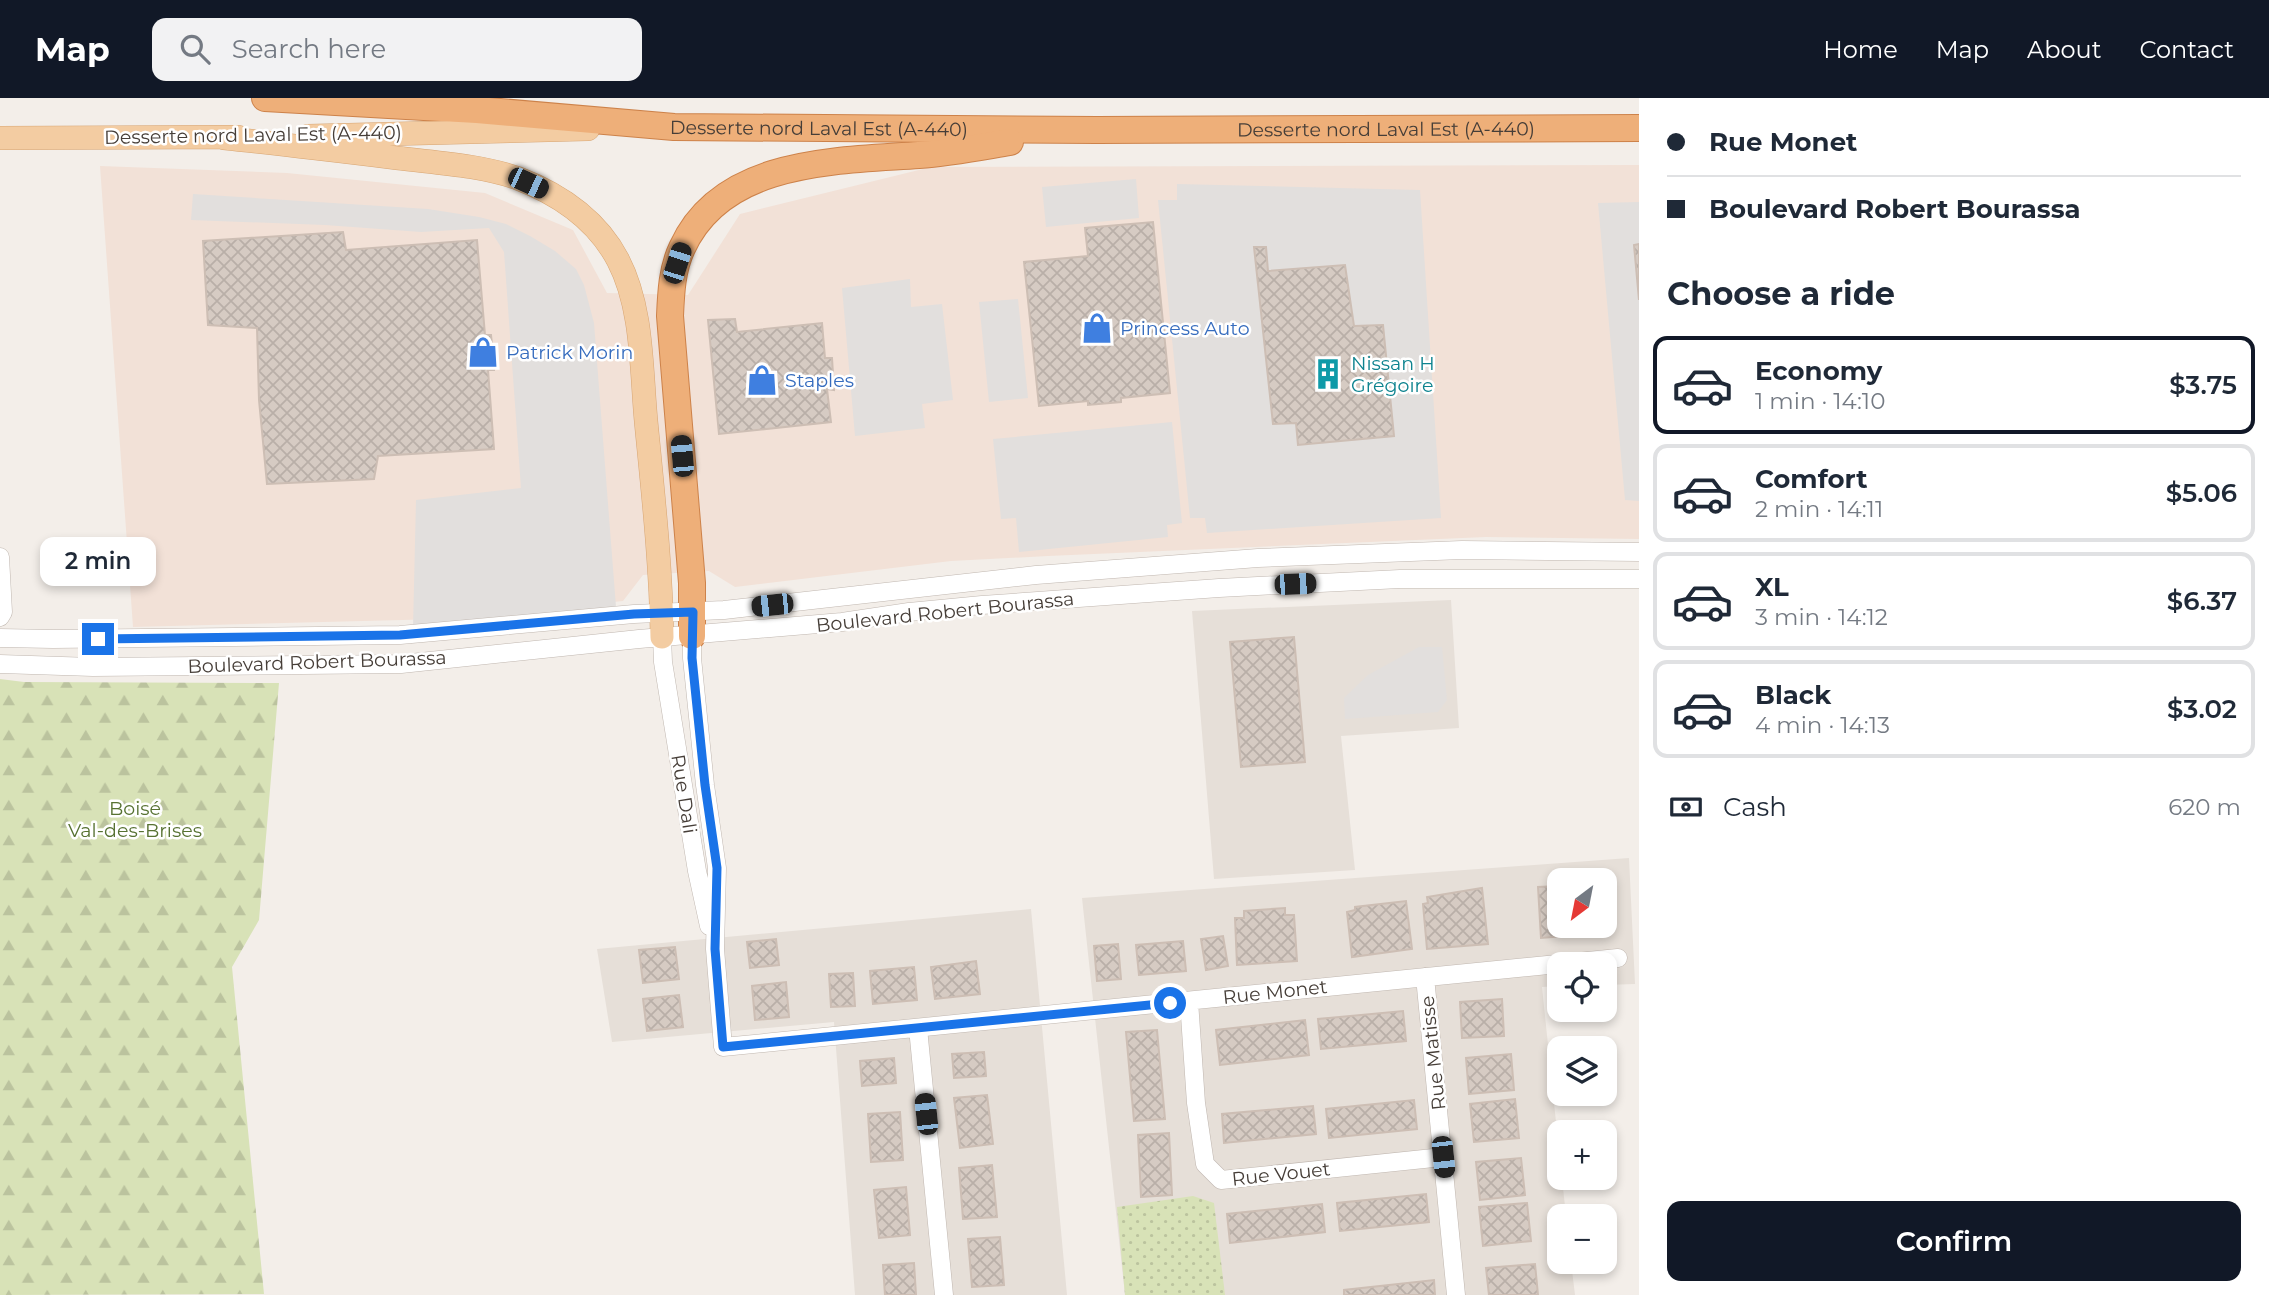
<!DOCTYPE html>
<html lang="en">
<head>
<meta charset="utf-8">
<style>
  :root { --surface:#fff; --page:#f2f2f3; --text:#1f2937; --muted:#747a83; --line:#e0e1e3; --accent:#111827 }
  body { margin:0; font-family:Montserrat,sans-serif; background:var(--page); color:var(--text); height:100vh; display:flex; flex-direction:column; font-size:26px; white-space:nowrap }
  * { box-sizing:border-box; margin:0 }
  p { font-size:23px; color:var(--muted) }
  .icon { flex:none; width:38px; height:38px; fill:none; stroke:currentColor; stroke-width:2; stroke-linecap:round; stroke-linejoin:round }
  .map { position:relative; flex:1; overflow:hidden }
  .details { display:flex; flex-direction:column; background:var(--surface); width:630px }
  .details>* { flex:none }
  .hud { display:grid; align-content:center; height:154px; padding:0 28px; background:var(--surface) }
  .needle { width:46px; rotate:212deg }
  .buttons { position:absolute; left:1547px; top:770px; display:grid; gap:14px }
  .buttons a { display:grid; place-items:center; width:70px; height:70px; border-radius:14px; background:var(--surface); box-shadow:0 4px 10px #0003; font-size:35px }
  .end { position:absolute; width:32px; height:32px; margin:-16px; border:9px solid #1a73e8; background:#fff; box-shadow:0 0 0 4px #fff }
  .from { border-radius:50% }
  .bubble { position:absolute; height:49px; border-radius:14px; background:var(--surface); box-shadow:0 4px 10px #0003; font-size:23px; font-weight:600; line-height:49px; text-align:center }
  .car { position:absolute; width:21px; height:42px; margin:-21px -10px; border-radius:9px; box-shadow:0 0 5px 2px #0007; background:linear-gradient(#222 24%,#8ab4d8 0 40%,#222 0 76%,#8ab4d8 0 86%,#222 0) }
  .hud b { display:flex; align-items:center; gap:24px; height:66px; font-size:26px }
  .hud b+b { border-top:2px solid var(--line) }
  .hud i { width:18px; height:18px; background:var(--text) }
  ul { padding:0; list-style:none }
  li { display:flex; align-items:center; gap:21px; height:98px; margin:0 14px 10px; padding:0 14px; border:4px solid var(--line); border-radius:14px }
  li div { flex:1 }
  li b { display:block; font-size:26px }
  li em { font-style:normal; font-weight:600 }
  li.on { border-color:var(--accent) }
  li>.icon { width:63px; height:63px; stroke-width:1.5 }
  h2 { padding:0 28px; font-size:32px; line-height:84px }
  .pay { display:flex; align-items:center; gap:18px; height:77px; padding:0 28px; font-size:26px }
  .pay p { margin-inline-start:auto }
  .primary-button { display:flex; gap:14px; margin-top:auto; padding:14px 28px }
  .primary-button a { flex:1; height:80px; border-radius:14px; background:var(--accent); color:#fff; font-size:28px; font-weight:600; line-height:80px; text-align:center }
  header { display:flex; align-items:center; gap:42px; box-sizing:border-box; height:98px; padding:0 35px; background:var(--accent); color:#fff }
  header strong { font-size:33px }
  nav { display:flex; gap:38px; margin-inline-start:auto; font-size:24px }
  .search { width:490px; height:63px; background:var(--page); display:flex; align-items:center; gap:18px; box-sizing:border-box; padding:0 24px; border-radius:14px; color:var(--muted); font-size:26px }
  main { display:flex; flex:1; min-height:0 }
  .map>svg:first-child { display:block }
  .residential { fill:#e6dfd8; fill-rule:evenodd }
  .commercial { fill:#f2e1d7 }
  .forest { fill:url(#forest-firs) }
  .park { fill:url(#park-dots) }
  .parking { fill:#e2dfdd; fill-rule:evenodd }
  .building { fill:url(#building-cross-hatch); stroke:#cdbeb4; stroke-width:2 }
  .lines { fill:none; stroke-linecap:round; stroke-linejoin:round }
  .minor-casing { stroke:#c0b7b0; stroke-width:19 }
  .major-casing { stroke:#d7a573; stroke-width:24 }
  .highway-casing { stroke:#cd824a; stroke-width:28 }
  .minor { stroke:#fff; stroke-width:18 }
  .major { stroke:#f3cca2; stroke-width:23 }
  .highway { stroke:#eeaf79; stroke-width:26 }
  .route { stroke:#1a73e8; stroke-width:9 }
  .labels { text-anchor:middle; dominant-baseline:central; stroke-width:5; stroke-linejoin:round; paint-order:stroke }
  .street-label { font-size:19px; fill:#463e38; stroke:#fff }
  .shop-label { font-size:19px; fill:#366cbe; stroke:#fff; text-anchor:start }
  .culture-label { font-size:19px; fill:#0d838f; stroke:#fff; text-anchor:start }
  .park-label { font-size:19px; fill:#577232; stroke:#fff }
</style>
</head>
<body>
<header>
<strong>Map</strong>
<div class="search"><svg class="icon" aria-label="search" viewBox="0 0 24 24"><circle cx="10" cy="10" r="6"/><path d="M15 15l6 6"/></svg>Search here</div>
<nav><a>Home</a><a>Map</a><a>About</a><a>Contact</a></nav>
</header>
<main>
<div class="map">
<svg width="1639" height="1197" viewBox="0 0 1639 1197">
  <defs>
    <pattern id="forest-firs" width="22" height="20" patternUnits="userSpaceOnUse" patternTransform="scale(1.75)"><rect width="22" height="20" fill="#d8e2b7"/><path d="M5 1l3.5 6h-7zM16 11l3.5 6h-7z" fill="#bbc39e"/></pattern>
    <pattern id="park-dots" width="8" height="8" patternUnits="userSpaceOnUse" patternTransform="scale(1.75)"><rect width="8" height="8" fill="#d8e2b7"/><path d="M2 2h.1M6 6h.1" fill="none" stroke="#bbc39e" stroke-width="1.8" stroke-linecap="round"/></pattern>
    <pattern id="building-cross-hatch" width="8" height="8" patternUnits="userSpaceOnUse" patternTransform="scale(1.75)"><rect width="8" height="8" fill="#d6cbc3"/><path d="M0 0l8 8M0 8l8-8" fill="none" stroke="#b9afa8"/></pattern>
  </defs>
  <rect width="100%" height="100%" fill="#f3eee9"/>
  <path class="residential" d="M 1451,502 L 1459,630 L 1341,638 L 1355,772 L 1214,781 L 1192,513 Z
    M 1629,760 L 1635,886 L 1605,887 L 1605,866 L 1559,866 L 1559,888 L 1542,889 L 1559,1053 L 1559,1080 L 1562,1080 L 1566,1118 L 1559,1118 L 1559,1164 L 1571,1164 L 1575,1197 L 1125,1197 L 1082,800 ZM 1559,782 L 1605,782 L 1605,828 L 1559,828 Z
    M 1031,811 L 1067,1197 L 855,1197 L 834,924 L 612,944 L 597,851 Z"/>
  <path class="commercial" d="M 1639,67 L 1639,441 L 1486,439 L 1048,458 L 951,463 L 735,489 L 709,473 L 643,477 L 623,503 L 442,521 L 133,529 L 100,68 L 287,75 L 485,95 L 573,132 L 607,195 L 688,197 L 740,116 L 931,69 Z"/>
  <path class="forest" d="M 0,581 L 24,584 L 279,585 L 259,822 L 232,869 L 264,1196 L 0,1197 Z"/>
  <path class="park" d="M 1193,1098 L 1214,1105 L 1225,1197 L 1125,1197 L 1117,1109 Z"/>
  <path class="parking" d="M 1136,81 L 1139,120 L 1046,129 L 1042,89 Z
    M 1177,86 L 1420,92 L 1441,420 L 1207,435 L 1205,420 L 1190,420 L 1158,102 L 1177,102 ZM 1254,149 L 1266,149 L 1268,173 L 1345,167 L 1354,228 L 1383,227 L 1393,338 L 1299,347 L 1296,325 L 1273,325 Z
    M 193,96 L 428,111 L 479,119 L 506,126 L 530,138 L 555,153 L 576,171 L 584,187 L 594,225 L 616,509 L 413,530 L 416,402 L 521,390 L 504,154 L 489,130 L 421,134 L 325,127 L 191,122 Z
    M 1639,104 L 1639,146 L 1634,147 L 1639,202 L 1639,403 L 1625,402 L 1598,105 Z
    M 910,181 L 911,209 L 942,206 L 953,302 L 922,306 L 925,330 L 855,338 L 842,190 Z
    M 1018,201 L 1028,300 L 989,304 L 979,204 Z
    M 1172,324 L 1182,425 L 1167,427 L 1168,439 L 1019,454 L 1016,420 L 1001,421 L 993,341 Z
    M 1419,549 L 1442,549 L 1447,602 L 1438,614 L 1345,621 L 1344,600 L 1368,577 Z"/>
  <path class="building" d="M 1153,124 L 1170,295 L 1121,300 L 1121,304 L 1088,307 L 1088,303 L 1039,308 L 1024,164 L 1088,158 L 1085,130 Z
    M 343,134 L 346,152 L 477,142 L 485,237 L 491,237 L 493,256 L 494,272 L 488,272 L 494,351 L 378,358 L 374,381 L 267,386 L 259,302 L 257,230 L 208,227 L 203,143 Z
    M 1639,146 L 1639,202 L 1634,147 Z
    M 1254,149 L 1266,149 L 1268,173 L 1345,167 L 1354,228 L 1383,227 L 1394,338 L 1298,347 L 1296,325 L 1273,326 Z
    M 735,221 L 737,234 L 822,225 L 825,260 L 832,260 L 834,292 L 827,291 L 831,324 L 719,336 L 708,222 Z
    M 1294,539 L 1305,664 L 1241,669 L 1230,544 Z
    M 1559,788 L 1559,828 L 1602,828 L 1602,835 L 1541,840 L 1538,789 Z
    M 1482,790 L 1488,846 L 1427,851 L 1423,806 L 1428,805 L 1427,799 Z
    M 1406,803 L 1412,851 L 1352,859 L 1347,814 L 1355,812 L 1355,809 Z
    M 1285,810 L 1285,817 L 1294,817 L 1297,863 L 1237,867 L 1235,820 L 1244,820 L 1244,813 Z
    M 1223,838 L 1228,868 L 1206,872 L 1201,841 Z
    M 776,841 L 779,867 L 750,870 L 747,844 Z
    M 1183,843 L 1186,873 L 1139,877 L 1136,847 Z
    M 1118,846 L 1121,881 L 1097,883 L 1094,848 Z
    M 675,849 L 679,881 L 643,885 L 639,852 Z
    M 976,863 L 980,896 L 935,901 L 931,869 Z
    M 914,869 L 917,902 L 873,906 L 870,873 Z
    M 853,875 L 855,908 L 831,909 L 829,876 Z
    M 786,884 L 789,919 L 755,922 L 752,888 Z
    M 679,897 L 683,929 L 647,933 L 643,901 Z
    M 1502,901 L 1504,938 L 1462,940 L 1460,904 Z
    M 1403,913 L 1406,943 L 1321,951 L 1318,921 Z
    M 1305,922 L 1309,957 L 1220,967 L 1216,932 Z
    M 1157,932 L 1165,1021 L 1134,1023 L 1126,934 Z
    M 984,954 L 986,978 L 954,980 L 952,956 Z
    M 1511,956 L 1514,992 L 1469,996 L 1466,960 Z
    M 894,960 L 896,985 L 862,988 L 860,963 Z
    M 987,997 L 993,1046 L 960,1050 L 954,1000 Z
    M 1515,1001 L 1519,1040 L 1474,1044 L 1470,1006 Z
    M 1414,1002 L 1417,1031 L 1329,1040 L 1326,1011 Z
    M 1313,1008 L 1316,1036 L 1224,1045 L 1222,1016 Z
    M 900,1014 L 903,1062 L 871,1064 L 868,1016 Z
    M 1169,1035 L 1172,1097 L 1141,1099 L 1138,1037 Z
    M 1521,1060 L 1525,1097 L 1480,1102 L 1476,1064 Z
    M 992,1067 L 997,1119 L 963,1121 L 959,1070 Z
    M 906,1089 L 910,1137 L 879,1140 L 874,1092 Z
    M 1426,1096 L 1429,1124 L 1340,1133 L 1337,1105 Z
    M 1527,1105 L 1531,1143 L 1483,1148 L 1479,1109 Z
    M 1322,1106 L 1325,1134 L 1230,1145 L 1227,1116 Z
    M 1000,1139 L 1004,1187 L 972,1189 L 968,1141 Z
    M 914,1165 L 916,1197 L 885,1197 L 883,1167 Z
    M 1535,1166 L 1538,1197 L 1489,1197 L 1486,1170 Z
    M 1434,1182 L 1435,1197 L 1344,1197 L 1344,1192 Z"/>
  <g class="lines">
    <defs>
      <path id="minor" d="M 0,459 L 3,514 L 0,519
        M 692,538 L 692,560 L 705,687 L 717,770 L 715,851 L 723,949 L 1618,860
        M 662,539 L 663,564 L 697,773 L 709,828
        M 0,540 L 53,541 L 400,537 L 634,516 L 724,512 L 1036,477 L 1258,460 L 1462,452 L 1639,454
        M 0,566 L 93,569 L 401,566 L 639,541 L 842,524 L 909,514 L 982,507 L 1219,490 L 1400,481 L 1639,481
        M 1425,879 L 1456,1197
        M 1189,903 L 1196,1005 L 1205,1066 L 1221,1082 L 1443,1059
        M 918,930 L 944,1197"/>
      <path id="major" d="M 308,38 L 588,31
        M 0,40 L 238,39
        M 224,40 C 281,46 339,53 397,60 C 437,65 479,67 517,80 C 559,96 597,122 618,162 C 643,210 641,270 646,323 C 653,395 661,467 662,539"/>
      <g id="highway">
        <path id="s1" d="M 265,0 L 477,12 L 674,29 L 1097,32 L 1639,30"/>
        <path d="M 692,538 L 692,485 L 670,218 C 671,195 672,171 682,150 C 722,61 837,63 919,57 C 950,55 980,49 1010,44"/>
      </g>
    </defs>
    <use href="#minor" class="minor-casing"/>
    <use href="#major" class="major-casing"/>
    <use href="#highway" class="highway-casing"/>
    <use href="#minor" class="minor"/>
    <use href="#major" class="major"/>
    <use href="#highway" class="highway"/>
  </g>
  <g class="lines">
    <path class="route" d="M 98,541 L 400,537 L 634,516 L 693,514 L 692,560 L 705,687 L 717,770 L 715,851 L 723,949 L 1170,905"/>
  </g>
  <defs>
    <symbol id="shop-bare" viewBox="-9 -9 18 18"><path d="M-5-2.5h2.3a2.7 3.5 0 0 1 5.4 0H5L5.5 6h-11ZM-1.5-2.5h3a1.5 2.3 0 0 0-3 0Z" fill="#3f7fe0" stroke="#fff" stroke-width="2.5" paint-order="stroke"/></symbol>
    <symbol id="building-bare" viewBox="-9 -9 18 18"><path d="M-4-6H4V6H1V3H-1V6H-4ZM-2.5-4.3h1.7v1.8h-1.7ZM.8-4.3h1.7v1.8H.8ZM-2.5-1h1.7V.8h-1.7ZM.8-1h1.7V.8H.8Z" fill="#0f9aa8" stroke="#fff" stroke-width="2.5" paint-order="stroke"/></symbol>
  </defs>
  <g fill-rule="evenodd">
    <use href="#shop-bare" x="1075" y="208" width="44" height="44"/>
    <use href="#shop-bare" x="461" y="232" width="44" height="44"/>
    <use href="#building-bare" x="1306" y="254" width="44" height="44"/>
    <use href="#shop-bare" x="740" y="260" width="44" height="44"/>
  </g>
  <g class="labels">
    <g class="street-label">
      <text stroke="none"><textPath href="#s1" startOffset="555">Desserte nord Laval Est (A-440)</textPath></text>
      <text stroke="none"><textPath href="#s1" startOffset="1122">Desserte nord Laval Est (A-440)</textPath></text>
      <text transform="translate(253 37) rotate(-1)">Desserte nord Laval Est (A-440)</text>
      <text transform="translate(945 514) rotate(-6)">Boulevard Robert Bourassa</text>
      <text transform="translate(317 564) rotate(-2)">Boulevard Robert Bourassa</text>
      <text transform="translate(684 696) rotate(81)">Rue Dali</text>
      <text transform="translate(1275 894) rotate(-6)">Rue Monet</text>
      <text transform="translate(1433 955) rotate(-96)">Rue Matisse</text>
      <text transform="translate(1281 1076) rotate(-6)">Rue Vouet</text>
    </g>
    <g class="shop-label">
      <text x="1120" y="230">Princess Auto</text>
      <text x="506" y="254">Patrick Morin</text>
      <text x="785" y="282">Staples</text>
    </g>
    <g class="culture-label">
      <text x="1351" y="265">Nissan H<tspan x="1351" dy="22">Grégoire</tspan></text>
    </g>
    <g class="park-label">
      <text x="135" y="710">Boisé<tspan x="135" dy="22">Val-des-Brises</tspan></text>
    </g>
  </g>
</svg>
<div class="buttons">
<a><svg class="needle" viewBox="-14 -14 28 28"><path d="M0-13l5 13h-10z" fill="#e53935"/><path d="M0 13l5-13h-10z" fill="#747a83"/></svg></a>
<a><svg class="icon" aria-label="locate" viewBox="0 0 24 24"><circle cx="12" cy="12" r="6"/><path d="M12 2v4M12 18v4M2 12h4M18 12h4"/></svg></a>
<a><svg class="icon" aria-label="layers" viewBox="0 0 24 24"><path d="M12 4l9 5-9 5-9-5zM3 14l9 5 9-5"/></svg></a>
<a>+</a>
<a>−</a>
</div>
<i class="end from" style="left:1170px;top:905px"></i>
<i class="end" style="left:98px;top:541px"></i>
<div class="bubble" style="left:40px;top:439px;width:116px">2 min</div>
<i class="car" style="left:528px;top:85px;rotate:115deg"></i>
<i class="car" style="left:677px;top:165px;rotate:18deg"></i>
<i class="car" style="left:682px;top:358px;rotate:355deg"></i>
<i class="car" style="left:1295px;top:486px;rotate:88deg"></i>
<i class="car" style="left:772px;top:507px;rotate:264deg"></i>
<i class="car" style="left:926px;top:1016px;rotate:354deg"></i>
<i class="car" style="left:1443px;top:1059px;rotate:174deg"></i>
</div>
<section class="details">
<div class="hud">
<b><i class="from"></i>Rue Monet</b>
<b><i></i>Boulevard Robert Bourassa</b>
</div>
<h2>Choose a ride</h2>
<ul>
<li class="on"><svg class="icon" aria-label="car" viewBox="0 0 24 24"><path d="M5 17H2v-5l4-1 3-4h7l3 4 3 1v5h-3M9 17h6M6 11h13"/><circle cx="7" cy="17" r="2"/><circle cx="17" cy="17" r="2"/></svg><div><b>Economy</b><p>1 min · 14:10</p></div><em>$3.75</em></li>
<li><svg class="icon" aria-label="car" viewBox="0 0 24 24"><path d="M5 17H2v-5l4-1 3-4h7l3 4 3 1v5h-3M9 17h6M6 11h13"/><circle cx="7" cy="17" r="2"/><circle cx="17" cy="17" r="2"/></svg><div><b>Comfort</b><p>2 min · 14:11</p></div><em>$5.06</em></li>
<li><svg class="icon" aria-label="car" viewBox="0 0 24 24"><path d="M5 17H2v-5l4-1 3-4h7l3 4 3 1v5h-3M9 17h6M6 11h13"/><circle cx="7" cy="17" r="2"/><circle cx="17" cy="17" r="2"/></svg><div><b>XL</b><p>3 min · 14:12</p></div><em>$6.37</em></li>
<li><svg class="icon" aria-label="car" viewBox="0 0 24 24"><path d="M5 17H2v-5l4-1 3-4h7l3 4 3 1v5h-3M9 17h6M6 11h13"/><circle cx="7" cy="17" r="2"/><circle cx="17" cy="17" r="2"/></svg><div><b>Black</b><p>4 min · 14:13</p></div><em>$3.02</em></li>
</ul>
<div class="pay"><svg class="icon" aria-label="cash" viewBox="0 0 24 24"><path d="M3 7h18v10H3z"/><circle cx="12" cy="12" r="2"/></svg>Cash<p>620 m</p></div>
<div class="primary-button"><a>Confirm</a></div>
</section>
</main>
</body>
</html>
